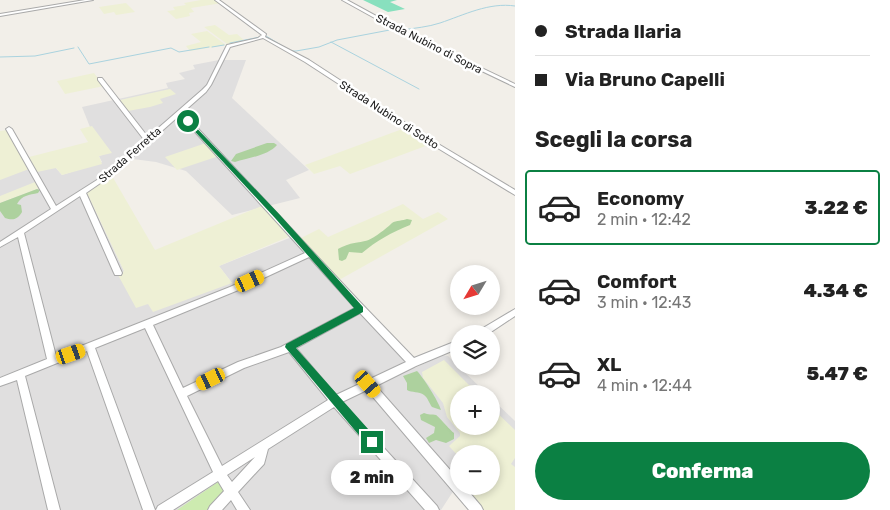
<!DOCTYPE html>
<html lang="it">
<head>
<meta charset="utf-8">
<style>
  :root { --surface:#fff; --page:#f6f6f6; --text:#222; --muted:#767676; --line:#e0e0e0; --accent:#0b8043 }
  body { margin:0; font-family:Rubik,sans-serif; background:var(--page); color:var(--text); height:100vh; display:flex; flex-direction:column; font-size:19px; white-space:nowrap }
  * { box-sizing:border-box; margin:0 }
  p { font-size:16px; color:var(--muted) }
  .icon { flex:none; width:28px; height:28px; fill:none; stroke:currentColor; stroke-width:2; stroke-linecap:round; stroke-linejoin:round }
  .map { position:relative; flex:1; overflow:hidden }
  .details { display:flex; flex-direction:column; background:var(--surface); width:375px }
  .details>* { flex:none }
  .top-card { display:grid; align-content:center; height:110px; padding:0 20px; background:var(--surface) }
  .needle { width:32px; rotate:232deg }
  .buttons { position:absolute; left:450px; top:265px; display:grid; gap:10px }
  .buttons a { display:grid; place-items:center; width:50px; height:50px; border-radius:50%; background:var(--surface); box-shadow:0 2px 8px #0003; font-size:25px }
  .end { position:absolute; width:22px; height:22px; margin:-11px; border:6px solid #0b8043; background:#fff; box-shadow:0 0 0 2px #fff }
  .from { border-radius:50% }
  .bubble { position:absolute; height:35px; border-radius:18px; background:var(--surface); box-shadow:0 2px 8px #0003; font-size:16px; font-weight:800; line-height:35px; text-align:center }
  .car { position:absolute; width:15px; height:30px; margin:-15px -8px; border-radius:6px; box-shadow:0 0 4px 1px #0007; background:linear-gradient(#f5c518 24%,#345 0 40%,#f5c518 0 76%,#345 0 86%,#f5c518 0) }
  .top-card b { display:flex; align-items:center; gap:18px; height:48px; font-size:19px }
  .top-card b+b { border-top:1px solid var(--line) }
  .top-card i { width:12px; height:12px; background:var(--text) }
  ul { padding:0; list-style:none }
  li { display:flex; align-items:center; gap:15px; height:75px; margin:0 10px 8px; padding:0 10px; border:2px solid transparent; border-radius:5px }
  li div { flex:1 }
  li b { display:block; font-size:19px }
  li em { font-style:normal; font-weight:800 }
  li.on { border-color:var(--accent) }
  li>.icon { width:45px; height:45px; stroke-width:1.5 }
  h2 { padding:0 20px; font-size:22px; line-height:60px }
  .primary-button { display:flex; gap:10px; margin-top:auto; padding:10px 20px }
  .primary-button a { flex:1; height:58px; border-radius:30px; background:var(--accent); color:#fff; font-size:20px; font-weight:800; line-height:58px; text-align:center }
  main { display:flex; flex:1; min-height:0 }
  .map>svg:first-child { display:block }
  .residential { fill:#e0dfdf; fill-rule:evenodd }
  .farmland { fill:#eef0d5 }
  .grass { fill:#cdebb0 }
  .forest { fill:#add19e }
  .pitch { fill:#88e0be }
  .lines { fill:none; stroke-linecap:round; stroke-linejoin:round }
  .stream { stroke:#aad3df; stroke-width:1 }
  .minor-casing { stroke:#a9a9a9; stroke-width:2 }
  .minor { fill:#fff; fill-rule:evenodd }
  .route { fill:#0b8043 }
  .labels { text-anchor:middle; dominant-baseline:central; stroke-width:5; stroke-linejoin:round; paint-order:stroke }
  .far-street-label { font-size:11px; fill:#222; stroke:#fff }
</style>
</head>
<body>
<main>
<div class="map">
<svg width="515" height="510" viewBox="0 0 515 510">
  <rect width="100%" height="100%" fill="#f2efe9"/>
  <path class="residential" d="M 219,60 L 246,60 L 232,98 L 309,170 L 286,180 L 300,198 L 232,215 L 186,171 L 156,162 L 133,159 L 87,193 L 124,271 L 232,283 L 219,266 L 297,235 L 415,368 L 442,355 L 448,356 L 487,394 L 459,394 L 459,426 L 491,426 L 491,398 L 515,421 L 515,510 L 454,490 L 441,510 L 0,510 L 0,179 L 33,167 L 36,172 L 55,167 L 62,175 L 102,162 L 99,156 L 111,152 L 90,127 L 82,107 L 168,88 L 166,83 L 185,79 L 179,73 L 195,69 L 193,65 ZM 459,454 L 491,454 L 491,486 L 459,486 Z"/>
  <path class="farmland" d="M 201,0 L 217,0 L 222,3 L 191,8 L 194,12 L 189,13 L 190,16 L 176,19 L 167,11 L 175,10 L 173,7 L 186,5 L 184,3 Z
    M 126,3 L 135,12 L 116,15 L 114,12 L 104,14 L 99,7 Z
    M 215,25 L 229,35 L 237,34 L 245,41 L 227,44 L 204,27 Z
    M 207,31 L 226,45 L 190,51 L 186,46 L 201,42 L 191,34 Z
    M 94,73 L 104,86 L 65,94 L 57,81 Z
    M 170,89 L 176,94 L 160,99 L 163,103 L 150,107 L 128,111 L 120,100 Z
    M 92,126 L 112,153 L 99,156 L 102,164 L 62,175 L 56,168 L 37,172 L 29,157 L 88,142 L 80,129 Z
    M 405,128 L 431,144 L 350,174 L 340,166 L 314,174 L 305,165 Z
    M 8,130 L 29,169 L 0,180 L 0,131 Z
    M 206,143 L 219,156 L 177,170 L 165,157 Z
    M 112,176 L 155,250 L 264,205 L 288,237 L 219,266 L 232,283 L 153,312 L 148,304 L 136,308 L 118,275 L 124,271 L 87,193 Z
    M 35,182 L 40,188 L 0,203 L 0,196 Z
    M 403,204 L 423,219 L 438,212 L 448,219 L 339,280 L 301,238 L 319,229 L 328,237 Z
    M 444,360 L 469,385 L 474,386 L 481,394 L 459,394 L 459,426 L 491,426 L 492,408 L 515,430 L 515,458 L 511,464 L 515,467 L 515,510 L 481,510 L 464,486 L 491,486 L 491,454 L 459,454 L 459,457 L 449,446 L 460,436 L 460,433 L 447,417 L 443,403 L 423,378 L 422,372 Z"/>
  <path class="grass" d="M 218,482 L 221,482 L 225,489 L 207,510 L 177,510 Z"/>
  <path class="forest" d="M 267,143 L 274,143 L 277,145 C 269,155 248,158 235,162 L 231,161 L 236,154 Z
    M 37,189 L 40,190 L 38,193 C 29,195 22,195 17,204 L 21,205 L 22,212 C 18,219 13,221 5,218 L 0,211 L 0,203 Z
    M 407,219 L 412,220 L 410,225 C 392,232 376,241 362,253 L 349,252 L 346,259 L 342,261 L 339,260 L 338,249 C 352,242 352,244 365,241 C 372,240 387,228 392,223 C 396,220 403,221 407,219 Z
    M 417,371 C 423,377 439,402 441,410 L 432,407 C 429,403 428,398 424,395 C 419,391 412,393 407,390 L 407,383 L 403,376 Z
    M 424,413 C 428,415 432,414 436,415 C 438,416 450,430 454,433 L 454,439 L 446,443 L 436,440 L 429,443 L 426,438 L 434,433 L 435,427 L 421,420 L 420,415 Z"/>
  <path class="pitch" d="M 363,0 L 397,0 L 390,2 L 405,9 L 388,12 Z"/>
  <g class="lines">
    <path class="stream" d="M 402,30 C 415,28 428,27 440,23 C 464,15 489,2 515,6
      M 266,36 L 291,51 L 296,51 L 319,47 L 337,40 L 395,29
      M 331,42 L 419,89
      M 230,43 L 260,37
      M 78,47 L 89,64 L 171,48 L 179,52 L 209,47
      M 212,47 L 224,45
      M 0,57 L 35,56 L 74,48"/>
    <defs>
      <path id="minor" d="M 85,0 L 93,0 L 0,16 L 0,14 Z
        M 215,0 L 219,0 L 266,34 L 265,37 L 309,60 L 435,142 L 515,190 L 515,195 L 431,144 L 305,62 L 263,38 L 230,47 L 211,85 L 206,92 L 112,175 L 86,193 L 122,273 L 121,275 L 115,275 L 114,273 L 80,196 L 24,233 L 56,356 L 230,287 L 305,253 L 185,121 L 190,120 L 359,301 L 414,358 L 459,340 L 459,348 L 416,366 L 376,386 L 459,480 L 459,486 L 464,486 L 481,506 L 483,510 L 469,510 L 367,390 L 342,402 L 437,506 L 439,510 L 425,510 L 334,407 L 268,449 L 264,464 L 238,492 L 250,510 L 237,510 L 231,500 L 222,510 L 208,510 L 210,506 L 224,491 L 218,481 L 173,510 L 156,510 L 158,506 L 213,472 L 145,328 L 95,348 L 155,510 L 143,510 L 87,351 L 25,376 L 60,510 L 48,510 L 17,380 L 0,386 L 0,378 L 47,359 L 18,237 L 0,247 L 0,242 L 51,209 L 6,129 L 9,127 L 12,129 L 56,206 L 108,173 L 145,141 L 98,80 L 98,78 L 102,78 L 148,137 L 202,90 L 207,85 L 227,45 L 258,38 L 262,35 ZM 309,257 L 355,308 L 281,347 L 238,362 L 183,388 L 153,325 L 236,291 ZM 360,313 L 406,362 L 336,395 L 296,348 ZM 289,352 L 328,400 L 222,466 L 187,396 L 244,368 ZM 255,457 L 232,482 L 227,475 Z
        M 342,0 L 347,0 L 400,29 L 515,84 L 515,87 L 398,31 Z
        M 515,309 L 515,316 L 488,334 L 477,334 L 478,331 Z"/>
    </defs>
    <use href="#minor" class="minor-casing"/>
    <use href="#minor" class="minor"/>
  </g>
  <path class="route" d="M 188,119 L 280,215 L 363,307 L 363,312 L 296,348 L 376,438 L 378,442 L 376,446 L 372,448 L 368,446 L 285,347 L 286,344 L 354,308 L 275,218 L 186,122 Z"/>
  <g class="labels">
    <g class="far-street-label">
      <text transform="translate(429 44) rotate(27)">Strada Nubino di Sopra</text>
      <text transform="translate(389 115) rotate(33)">Strada Nubino di Sotto</text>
      <text transform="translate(130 155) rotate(-41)">Strada Ferretta</text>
    </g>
  </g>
</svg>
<div class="buttons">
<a><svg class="needle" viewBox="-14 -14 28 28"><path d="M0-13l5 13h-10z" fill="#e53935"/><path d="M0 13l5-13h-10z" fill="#767676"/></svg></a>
<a><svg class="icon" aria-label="layers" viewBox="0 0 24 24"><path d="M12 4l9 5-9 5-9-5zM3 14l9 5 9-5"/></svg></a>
<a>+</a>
<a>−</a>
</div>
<i class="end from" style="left:188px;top:121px"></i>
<i class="end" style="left:372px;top:442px"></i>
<div class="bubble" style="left:331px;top:460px;width:82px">2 min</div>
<i class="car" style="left:250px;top:281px;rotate:65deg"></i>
<i class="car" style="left:71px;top:354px;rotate:71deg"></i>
<i class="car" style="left:211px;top:379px;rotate:244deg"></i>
<i class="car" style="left:368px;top:384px;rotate:139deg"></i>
</div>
<section class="details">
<div class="top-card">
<b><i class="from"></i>Strada Ilaria</b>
<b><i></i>Via Bruno Capelli</b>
</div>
<h2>Scegli la corsa</h2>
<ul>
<li class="on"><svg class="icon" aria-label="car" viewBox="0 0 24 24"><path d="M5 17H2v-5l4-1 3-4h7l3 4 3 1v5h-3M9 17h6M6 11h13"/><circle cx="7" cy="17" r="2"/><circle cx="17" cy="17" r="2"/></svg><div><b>Economy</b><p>2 min · 12:42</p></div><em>3.22 €</em></li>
<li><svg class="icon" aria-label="car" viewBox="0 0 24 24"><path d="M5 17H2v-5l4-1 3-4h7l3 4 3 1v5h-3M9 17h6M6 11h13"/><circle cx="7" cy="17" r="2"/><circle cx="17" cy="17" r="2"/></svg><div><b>Comfort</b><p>3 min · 12:43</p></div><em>4.34 €</em></li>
<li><svg class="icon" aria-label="car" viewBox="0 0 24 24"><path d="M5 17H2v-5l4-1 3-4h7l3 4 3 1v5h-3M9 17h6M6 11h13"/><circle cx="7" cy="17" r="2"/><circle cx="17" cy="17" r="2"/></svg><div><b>XL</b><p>4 min · 12:44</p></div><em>5.47 €</em></li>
</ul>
<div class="primary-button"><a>Conferma</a></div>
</section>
</main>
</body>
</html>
